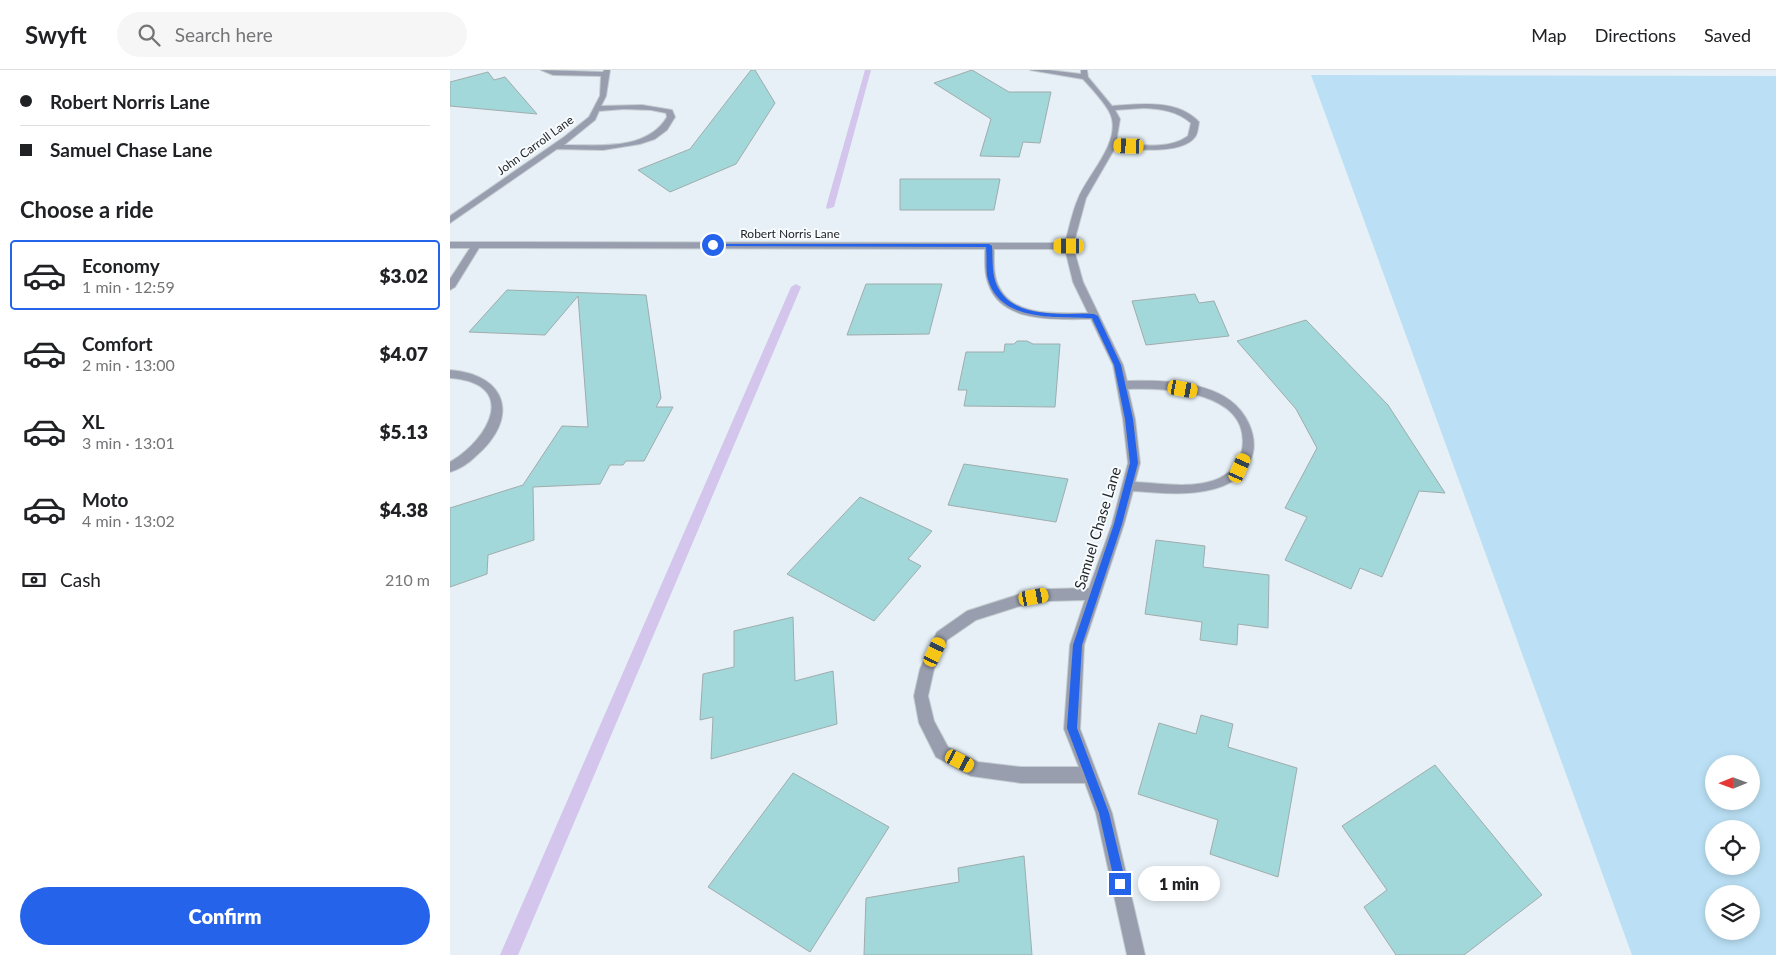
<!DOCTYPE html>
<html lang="en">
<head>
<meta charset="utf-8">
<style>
  :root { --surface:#fff; --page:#f6f6f6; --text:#202124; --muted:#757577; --line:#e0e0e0; --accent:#2563eb }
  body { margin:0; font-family:Lato,sans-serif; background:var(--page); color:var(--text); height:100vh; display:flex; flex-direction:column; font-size:19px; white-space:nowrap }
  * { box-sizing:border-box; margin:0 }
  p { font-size:16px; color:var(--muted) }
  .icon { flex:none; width:28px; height:28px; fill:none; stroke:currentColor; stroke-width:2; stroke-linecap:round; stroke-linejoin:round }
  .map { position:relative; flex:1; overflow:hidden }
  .drawer { display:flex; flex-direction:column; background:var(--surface); width:450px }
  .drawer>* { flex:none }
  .banner { display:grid; align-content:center; height:110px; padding:0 20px; background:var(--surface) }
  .needle { width:32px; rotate:269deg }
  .buttons { position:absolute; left:1255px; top:685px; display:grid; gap:10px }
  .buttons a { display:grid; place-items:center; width:55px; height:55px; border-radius:50%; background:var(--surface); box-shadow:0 2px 8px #0003; font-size:25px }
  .end { position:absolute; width:22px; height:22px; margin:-11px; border:6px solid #2563eb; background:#fff; box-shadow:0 0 0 2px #fff }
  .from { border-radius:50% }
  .bubble { position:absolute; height:35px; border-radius:18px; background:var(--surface); box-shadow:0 2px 8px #0003; font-size:16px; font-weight:800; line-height:35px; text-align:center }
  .car { position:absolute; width:15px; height:30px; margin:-15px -8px; border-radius:6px; box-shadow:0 0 4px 1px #0007; background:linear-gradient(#f5c518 24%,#345 0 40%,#f5c518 0 76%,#345 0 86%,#f5c518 0) }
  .banner b { display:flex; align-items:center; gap:18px; height:48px; font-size:19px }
  .banner b+b { border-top:1px solid var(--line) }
  .banner i { width:12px; height:12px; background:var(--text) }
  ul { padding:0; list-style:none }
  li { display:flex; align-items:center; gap:15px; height:70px; margin:0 10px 8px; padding:0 10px; border:2px solid transparent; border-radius:5px }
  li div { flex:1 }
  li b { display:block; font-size:19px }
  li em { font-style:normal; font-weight:800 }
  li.selected { border-color:var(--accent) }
  li>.icon { width:45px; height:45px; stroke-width:1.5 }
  h2 { padding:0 20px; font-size:22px; line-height:60px }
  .pay { display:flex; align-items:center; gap:12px; height:55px; padding:0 20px; font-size:19px }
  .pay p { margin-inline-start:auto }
  .button { display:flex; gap:10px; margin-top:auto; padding:10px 20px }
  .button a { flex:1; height:58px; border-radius:30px; background:var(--accent); color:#fff; font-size:20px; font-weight:800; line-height:58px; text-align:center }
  header { display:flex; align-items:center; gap:30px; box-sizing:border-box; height:70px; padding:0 25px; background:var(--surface); border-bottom:1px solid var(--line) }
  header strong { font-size:24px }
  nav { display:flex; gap:28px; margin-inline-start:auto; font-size:18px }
  .search { width:350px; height:45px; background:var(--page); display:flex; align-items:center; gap:12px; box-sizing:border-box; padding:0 18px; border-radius:28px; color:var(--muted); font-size:19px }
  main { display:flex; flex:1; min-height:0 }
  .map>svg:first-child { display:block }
  .green { fill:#bbe0f5; fill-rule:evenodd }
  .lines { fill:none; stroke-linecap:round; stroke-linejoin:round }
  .stream { fill:#d3c5eb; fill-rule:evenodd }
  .building { fill:#a3d8db; stroke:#9facac }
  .minor-casing { stroke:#c3ccd1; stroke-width:2 }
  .minor { fill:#989eae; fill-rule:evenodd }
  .route { fill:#2563eb }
  .labels { text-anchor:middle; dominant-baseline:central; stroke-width:4; stroke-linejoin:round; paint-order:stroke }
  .far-street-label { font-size:12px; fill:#232629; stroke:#f8fcff }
  .street-label { font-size:15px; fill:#232629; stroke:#f8fcff }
</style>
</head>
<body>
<header>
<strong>Swyft</strong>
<div class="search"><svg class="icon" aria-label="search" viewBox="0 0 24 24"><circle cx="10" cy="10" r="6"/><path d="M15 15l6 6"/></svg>Search here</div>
<nav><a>Map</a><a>Directions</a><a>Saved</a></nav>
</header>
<main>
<section class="drawer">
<div class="banner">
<b><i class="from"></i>Robert Norris Lane</b>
<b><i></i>Samuel Chase Lane</b>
</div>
<h2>Choose a ride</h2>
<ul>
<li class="selected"><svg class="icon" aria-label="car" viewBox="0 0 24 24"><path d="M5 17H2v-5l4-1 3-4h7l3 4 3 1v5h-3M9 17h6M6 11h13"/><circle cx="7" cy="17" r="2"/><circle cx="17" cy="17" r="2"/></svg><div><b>Economy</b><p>1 min · 12:59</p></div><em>$3.02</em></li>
<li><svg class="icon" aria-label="car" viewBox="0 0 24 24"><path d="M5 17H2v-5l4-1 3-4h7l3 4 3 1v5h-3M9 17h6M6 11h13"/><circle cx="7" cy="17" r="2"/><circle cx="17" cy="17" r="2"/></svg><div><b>Comfort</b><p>2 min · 13:00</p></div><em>$4.07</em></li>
<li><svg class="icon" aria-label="car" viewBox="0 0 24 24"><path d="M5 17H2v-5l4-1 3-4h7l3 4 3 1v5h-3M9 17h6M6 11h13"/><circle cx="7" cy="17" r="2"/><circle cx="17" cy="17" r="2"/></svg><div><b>XL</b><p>3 min · 13:01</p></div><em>$5.13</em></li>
<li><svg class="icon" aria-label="car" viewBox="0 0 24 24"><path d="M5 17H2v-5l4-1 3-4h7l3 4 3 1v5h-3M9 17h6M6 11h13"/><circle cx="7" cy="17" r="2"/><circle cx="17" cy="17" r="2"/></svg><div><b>Moto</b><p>4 min · 13:02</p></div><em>$4.38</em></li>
</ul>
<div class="pay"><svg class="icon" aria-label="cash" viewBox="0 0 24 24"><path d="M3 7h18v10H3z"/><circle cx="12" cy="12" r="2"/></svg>Cash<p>210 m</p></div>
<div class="button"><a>Confirm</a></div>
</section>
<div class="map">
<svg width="1326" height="885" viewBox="0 0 1326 885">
  <rect width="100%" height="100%" fill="#e6f0f6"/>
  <path class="green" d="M 861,5 L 1326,6 L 1326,885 L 1182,885 ZM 1264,694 L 1301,694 L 1301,731 L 1264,731 ZM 1264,759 L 1301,759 L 1301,796 L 1264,796 ZM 1264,824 L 1301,824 L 1301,861 L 1264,861 Z"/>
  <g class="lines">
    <path class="stream" d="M 415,0 L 421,0 L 384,137 L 377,139 L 376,137 Z
      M 346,214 L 351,217 L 68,885 L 50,885 L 341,217 Z"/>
  </g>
  <path class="building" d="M 301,0 L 305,0 L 325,33 L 286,94 L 220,122 L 188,100 L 240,79 Z
    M 522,0 L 559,22 L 601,22 L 590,73 L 573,72 L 569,87 L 530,86 L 541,49 L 484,13 Z
    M 38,2 L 44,10 L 55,7 L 87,44 L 0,36 L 0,12 Z
    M 450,109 L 550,109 L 544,140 L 450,140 Z
    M 416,214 L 492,214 L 479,264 L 397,265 Z
    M 57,220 L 196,225 L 211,328 L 206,337 L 223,337 L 194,391 L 176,391 L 173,395 L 160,395 L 150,414 L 83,417 L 84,470 L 38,485 L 37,504 L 0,517 L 0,438 L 73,415 L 112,356 L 138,357 L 128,226 L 95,265 L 19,262 Z
    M 745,224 L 749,233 L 764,231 L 779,266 L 696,275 L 682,231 Z
    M 856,250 L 938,335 L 995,423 L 969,421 L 932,507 L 910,498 L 901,519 L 835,490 L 857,447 L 835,438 L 867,378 L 846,339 L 787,271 Z
    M 567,271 L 577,271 L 583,274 L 610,274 L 605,337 L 514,336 L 517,320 L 508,320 L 516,282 L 554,282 L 555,274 L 564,274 Z
    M 514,394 L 618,409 L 606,452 L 498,435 Z
    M 410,427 L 482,461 L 458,489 L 471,496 L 424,551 L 337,504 Z
    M 706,470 L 755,476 L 753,497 L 819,505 L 818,558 L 788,554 L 787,575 L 750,570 L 752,552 L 695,544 Z
    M 343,547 L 345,611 L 383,601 L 387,654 L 261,689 L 263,647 L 250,650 L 253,604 L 284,597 L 284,561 Z
    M 751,645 L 783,654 L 778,677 L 847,698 L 828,807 L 760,784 L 768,750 L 688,724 L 709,653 L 746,664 Z
    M 985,695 L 1092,825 L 1014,885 L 946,885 L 914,837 L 937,820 L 892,756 Z
    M 343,703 L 439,757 L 360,882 L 258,817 Z
    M 574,786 L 582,885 L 414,885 L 416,828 L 509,812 L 508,798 Z"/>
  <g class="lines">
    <defs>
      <path id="minor" d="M 91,0 L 153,2 L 154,0 L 160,0 L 156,26 L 151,36 L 192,35 L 222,40 L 225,47 L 217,60 L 205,69 L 190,74 L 153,80 L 107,79 L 0,153 L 0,146 L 114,67 L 139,47 L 150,26 L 151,6 L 103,5 ZM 174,39 L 201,40 L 216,43 L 217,47 C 197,81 148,75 114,75 L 145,50 L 149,41 Z
        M 580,0 L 598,0 L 631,4 L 631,0 L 637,0 L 638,7 L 662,36 C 691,34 727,29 749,52 C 748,57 748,63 745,67 C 732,85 684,79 665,78 L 636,128 L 623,176 L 633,212 L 673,295 L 677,311 C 717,310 780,310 799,354 C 803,363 805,373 803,383 C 799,399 788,410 773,416 C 744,427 713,423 683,421 L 674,454 L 634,575 L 630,659 L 662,743 L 695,885 L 677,885 L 646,743 L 635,713 L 571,713 L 521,706 L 486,687 L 469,653 L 464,626 L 470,599 L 487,562 L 517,541 L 570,524 L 599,519 L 639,518 L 662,454 L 678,393 L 673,349 L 663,295 L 641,249 C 607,249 551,254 538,213 C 534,202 535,190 535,179 L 29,178 L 5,217 L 0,220 L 0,209 L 20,178 L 0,178 L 0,172 L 615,173 C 619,159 622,143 628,129 C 637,106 668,76 662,49 C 660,37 641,18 633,9 ZM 694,38 C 712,39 727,41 741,53 L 738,66 C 719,80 689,75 666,73 L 670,49 L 665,40 ZM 544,179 L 615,179 L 623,212 L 638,243 C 610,243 564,248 549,217 C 543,206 544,191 544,179 ZM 678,319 C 717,318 802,321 792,380 C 789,395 778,405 765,410 C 740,419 710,413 685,412 L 690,393 L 685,349 ZM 635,530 L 620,575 L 614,659 L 629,697 L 571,697 L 528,692 L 498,677 L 484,651 L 478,626 L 484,599 L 497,570 L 526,550 L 570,536 L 599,531 Z
        M 0,300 C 59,305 69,349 26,386 C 19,393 10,399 0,402 L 0,392 C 40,369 69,313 0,308 Z"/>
    </defs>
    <use href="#minor" class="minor-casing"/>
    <use href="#minor" class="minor"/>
  </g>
  <path class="route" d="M 263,174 L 539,174 L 542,176 C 543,190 541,209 550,221 C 568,249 615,243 644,244 L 648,246 L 671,295 L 683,349 L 688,393 L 672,454 L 632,575 L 627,658 L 659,743 L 676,814 L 674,818 L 670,820 L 666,818 L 665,814 L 649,743 L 617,658 L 623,575 L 664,454 L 680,393 L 675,349 L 664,295 L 642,248 C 605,246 547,253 537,205 C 536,196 537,186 536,177 L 261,176 Z"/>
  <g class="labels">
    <g class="far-street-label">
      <text transform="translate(85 75) rotate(-36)">John Carroll Lane</text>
      <text x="340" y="163">Robert Norris Lane</text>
    </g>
    <g class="street-label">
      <text transform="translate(647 458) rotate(-73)">Samuel Chase Lane</text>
    </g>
  </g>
</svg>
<div class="buttons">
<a><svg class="needle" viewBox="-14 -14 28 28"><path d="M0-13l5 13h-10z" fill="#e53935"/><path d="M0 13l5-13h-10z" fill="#757577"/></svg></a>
<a><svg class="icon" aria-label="locate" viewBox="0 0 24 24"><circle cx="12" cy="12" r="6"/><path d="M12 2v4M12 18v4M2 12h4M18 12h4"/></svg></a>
<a><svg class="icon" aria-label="layers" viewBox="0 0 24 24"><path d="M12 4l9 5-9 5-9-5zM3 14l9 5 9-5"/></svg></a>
</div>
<i class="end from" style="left:263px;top:175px"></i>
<i class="end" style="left:670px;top:814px"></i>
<div class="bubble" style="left:688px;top:796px;width:82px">1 min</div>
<i class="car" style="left:679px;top:76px;rotate:272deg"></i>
<i class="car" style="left:619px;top:176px;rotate:270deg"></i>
<i class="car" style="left:733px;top:319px;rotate:100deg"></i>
<i class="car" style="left:790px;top:398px;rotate:24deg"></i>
<i class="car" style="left:584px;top:527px;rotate:80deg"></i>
<i class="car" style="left:485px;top:582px;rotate:25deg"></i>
<i class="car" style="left:510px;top:691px;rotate:117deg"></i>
</div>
</main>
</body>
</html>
